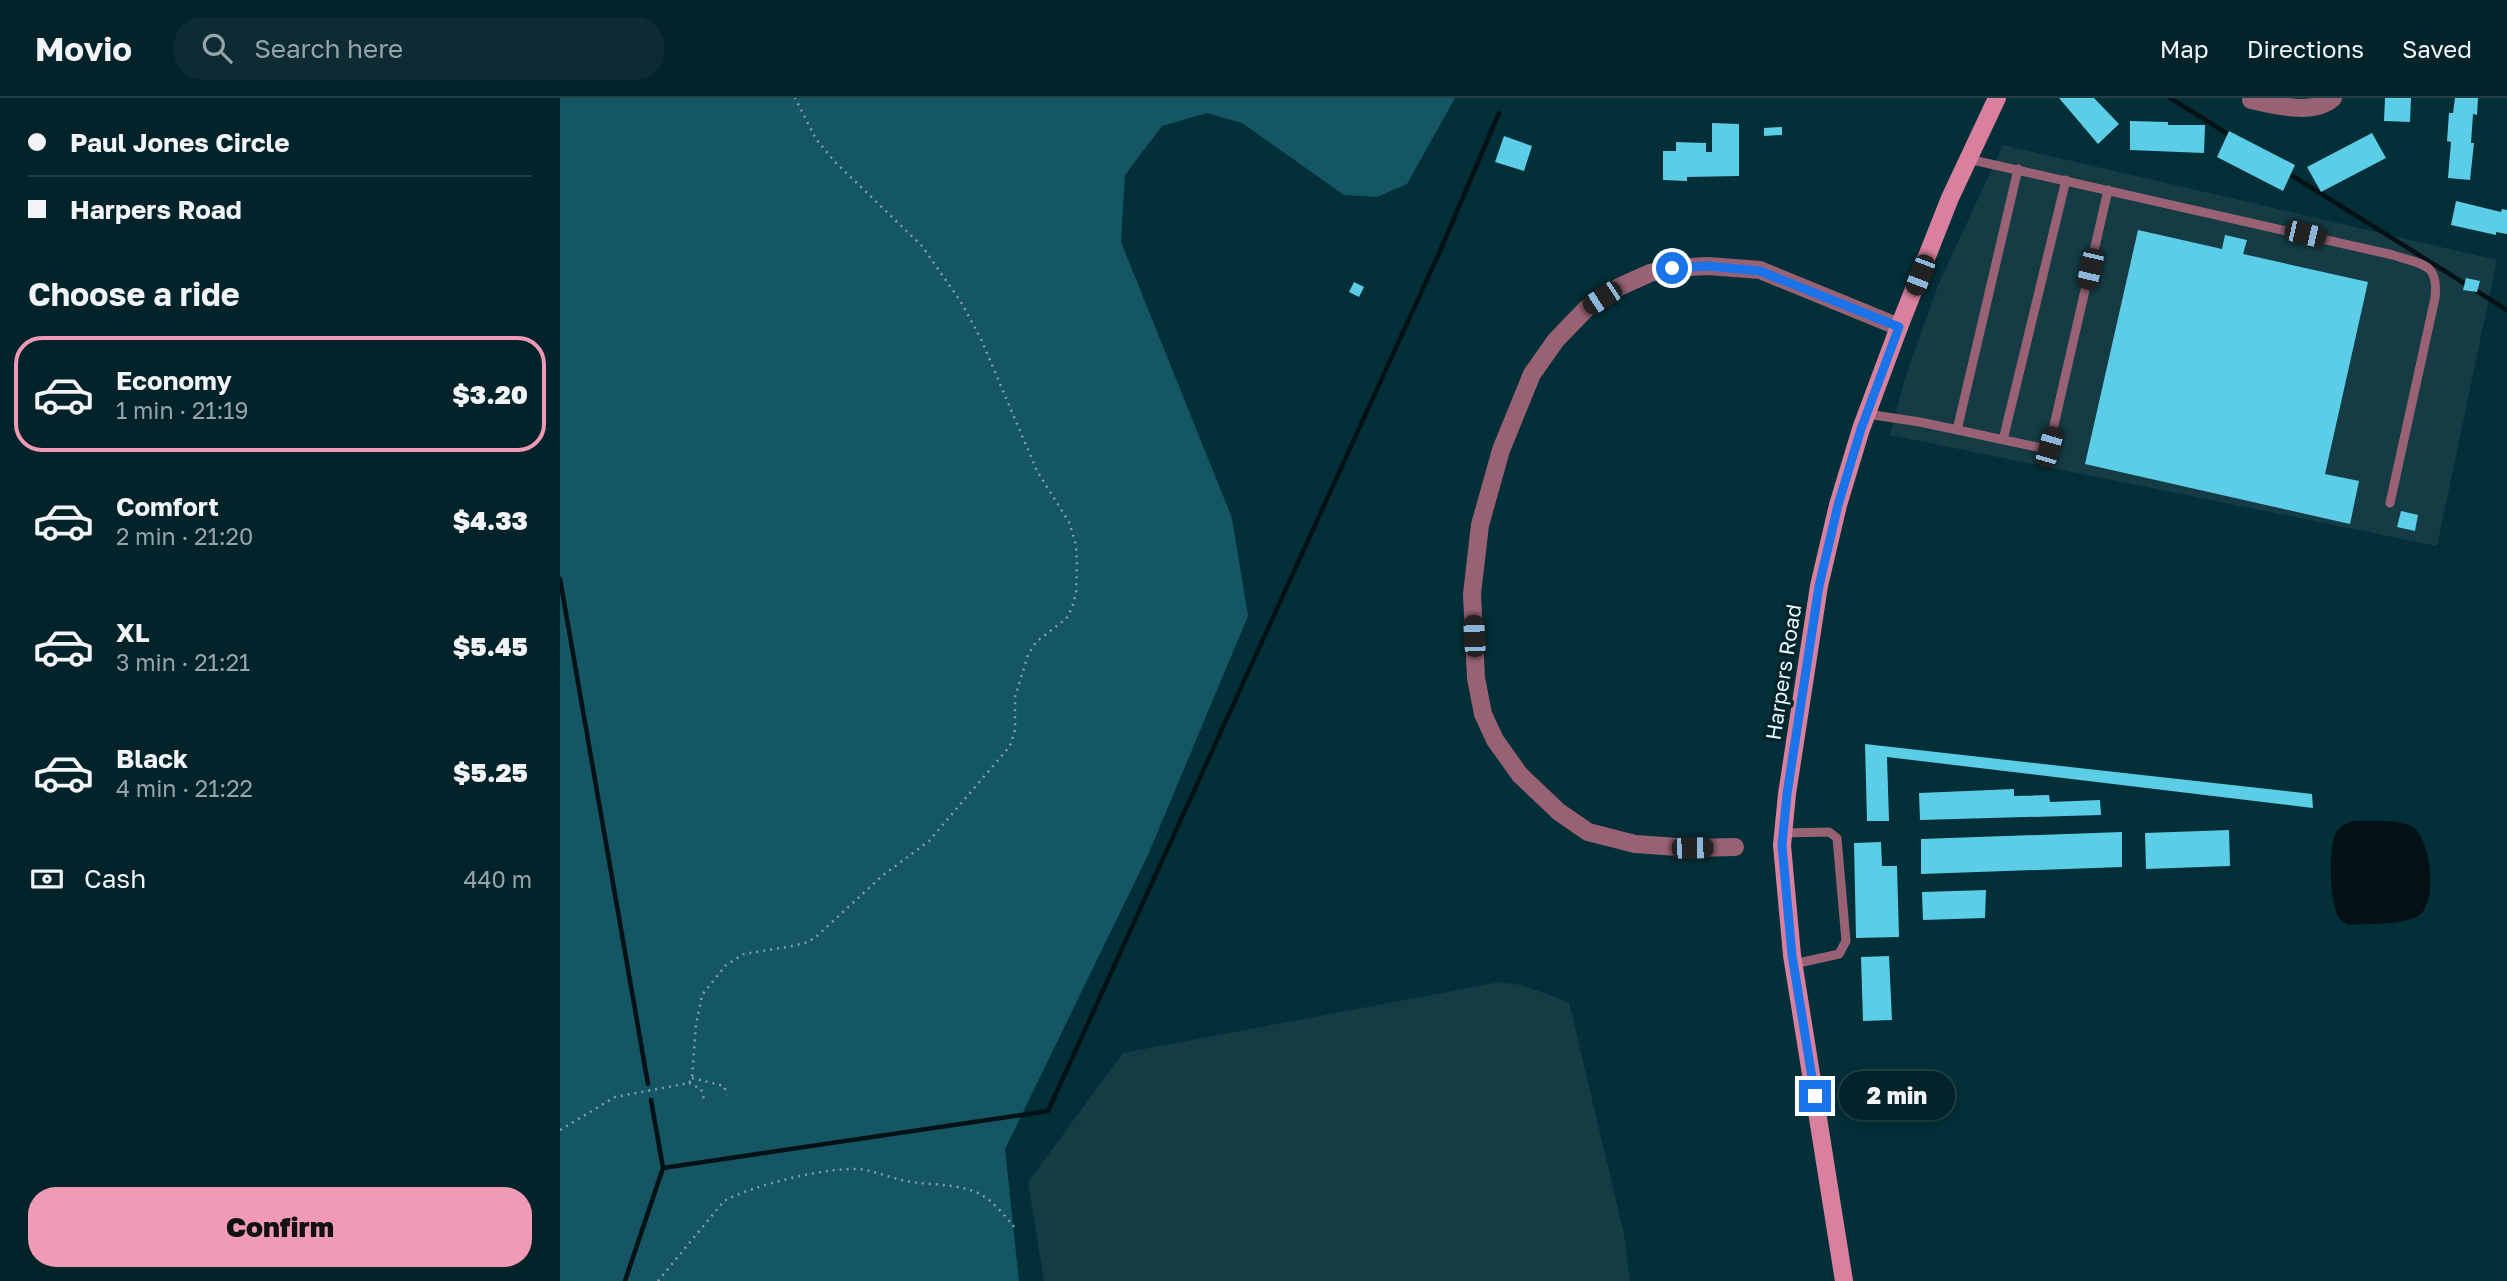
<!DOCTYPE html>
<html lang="en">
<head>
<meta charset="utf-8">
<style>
  :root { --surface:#02232a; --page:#0c2b32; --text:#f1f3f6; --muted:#96a4a8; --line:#234047; --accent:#f09ab6 }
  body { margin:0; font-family:"Golos Text",sans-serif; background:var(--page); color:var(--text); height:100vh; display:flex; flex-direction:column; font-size:26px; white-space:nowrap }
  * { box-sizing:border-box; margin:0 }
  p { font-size:23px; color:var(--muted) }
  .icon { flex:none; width:38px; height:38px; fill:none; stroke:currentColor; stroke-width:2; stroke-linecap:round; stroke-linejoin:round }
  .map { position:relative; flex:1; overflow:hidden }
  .side { display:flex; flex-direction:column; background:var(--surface); width:560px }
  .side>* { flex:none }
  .banner { display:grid; align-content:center; height:154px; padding:0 28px; background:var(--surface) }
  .end { position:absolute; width:32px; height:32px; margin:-16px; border:9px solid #1a73e8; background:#fff; box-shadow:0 0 0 4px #fff }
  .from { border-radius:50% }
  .bubble { position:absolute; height:49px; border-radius:24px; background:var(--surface); box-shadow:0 4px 10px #0003,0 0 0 2px var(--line); font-size:23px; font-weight:800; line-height:49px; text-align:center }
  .car { position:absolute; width:21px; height:42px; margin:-21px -10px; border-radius:9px; box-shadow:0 0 5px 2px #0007; background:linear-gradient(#222 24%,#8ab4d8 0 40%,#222 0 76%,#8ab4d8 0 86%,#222 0) }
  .banner b { display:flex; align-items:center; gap:24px; height:66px; font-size:26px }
  .banner b+b { border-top:2px solid var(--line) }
  .banner i { width:18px; height:18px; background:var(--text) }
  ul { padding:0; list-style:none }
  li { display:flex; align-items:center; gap:21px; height:116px; margin:0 14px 10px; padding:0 14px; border:4px solid transparent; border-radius:28px }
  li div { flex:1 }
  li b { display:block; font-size:26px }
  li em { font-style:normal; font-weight:800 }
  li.selected { border-color:var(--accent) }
  li>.icon { width:63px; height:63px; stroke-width:1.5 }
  h2 { padding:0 28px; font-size:32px; line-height:84px }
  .pay { display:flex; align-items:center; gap:18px; height:77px; padding:0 28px; font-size:26px }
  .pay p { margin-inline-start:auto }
  .action { display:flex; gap:14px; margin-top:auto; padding:14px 28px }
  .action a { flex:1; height:80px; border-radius:28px; background:var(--accent); color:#111; font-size:28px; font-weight:800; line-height:80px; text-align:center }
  header { display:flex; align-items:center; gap:42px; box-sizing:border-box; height:98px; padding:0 35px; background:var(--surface); border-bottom:2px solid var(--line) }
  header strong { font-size:33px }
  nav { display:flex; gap:38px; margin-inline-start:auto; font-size:24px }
  .search { width:490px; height:63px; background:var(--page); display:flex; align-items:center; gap:18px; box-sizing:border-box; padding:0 24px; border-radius:28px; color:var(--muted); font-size:26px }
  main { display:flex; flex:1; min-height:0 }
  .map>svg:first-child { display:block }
  .built { fill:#153c45 }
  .green { fill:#145664 }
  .water { fill:#041115 }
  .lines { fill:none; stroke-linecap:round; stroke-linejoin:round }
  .stream { stroke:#041115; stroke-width:4.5 }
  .building { fill:#5ccde6 }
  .path { stroke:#819ea4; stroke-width:2.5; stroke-dasharray:2 5; stroke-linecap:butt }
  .lane { stroke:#996274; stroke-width:9 }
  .street { stroke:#996274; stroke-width:18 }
  .secondary { stroke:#d9809e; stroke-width:18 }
  .route { stroke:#1a73e8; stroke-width:9 }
  .labels { text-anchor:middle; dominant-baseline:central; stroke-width:7; stroke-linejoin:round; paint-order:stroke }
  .street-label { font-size:21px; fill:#e8f9fd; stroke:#04242b }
</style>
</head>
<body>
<header>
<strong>Movio</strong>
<div class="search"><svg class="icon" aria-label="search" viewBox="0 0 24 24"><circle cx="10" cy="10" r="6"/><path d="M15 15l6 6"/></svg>Search here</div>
<nav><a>Map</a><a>Directions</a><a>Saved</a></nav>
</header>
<main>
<section class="side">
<div class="banner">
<b><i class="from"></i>Paul Jones Circle</b>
<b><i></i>Harpers Road</b>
</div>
<h2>Choose a ride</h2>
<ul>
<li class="selected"><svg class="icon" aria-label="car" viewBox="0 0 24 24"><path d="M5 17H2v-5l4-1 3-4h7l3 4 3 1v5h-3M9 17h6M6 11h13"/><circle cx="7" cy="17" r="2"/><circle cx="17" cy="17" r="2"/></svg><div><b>Economy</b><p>1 min · 21:19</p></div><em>$3.20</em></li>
<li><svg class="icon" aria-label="car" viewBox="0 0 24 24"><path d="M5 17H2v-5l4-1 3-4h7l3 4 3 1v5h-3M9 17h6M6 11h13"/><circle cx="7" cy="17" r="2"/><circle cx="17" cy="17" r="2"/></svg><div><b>Comfort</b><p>2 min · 21:20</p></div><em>$4.33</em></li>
<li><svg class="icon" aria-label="car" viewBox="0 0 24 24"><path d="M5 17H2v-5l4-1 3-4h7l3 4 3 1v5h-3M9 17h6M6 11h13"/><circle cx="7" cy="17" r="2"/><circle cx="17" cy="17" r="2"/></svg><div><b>XL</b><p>3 min · 21:21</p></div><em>$5.45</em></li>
<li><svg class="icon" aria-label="car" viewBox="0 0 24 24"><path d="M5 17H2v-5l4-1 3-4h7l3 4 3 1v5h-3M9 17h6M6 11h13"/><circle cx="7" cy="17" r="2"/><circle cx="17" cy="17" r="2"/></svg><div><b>Black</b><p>4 min · 21:22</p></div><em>$5.25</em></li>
</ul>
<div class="pay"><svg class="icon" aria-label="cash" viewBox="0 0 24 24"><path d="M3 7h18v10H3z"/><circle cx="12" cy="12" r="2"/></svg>Cash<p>440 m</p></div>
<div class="action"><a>Confirm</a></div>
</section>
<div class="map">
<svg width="1947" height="1183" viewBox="0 0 1947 1183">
  <rect width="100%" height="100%" fill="#032f38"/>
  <path class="built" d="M 1443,47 L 1937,162 L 1877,448 L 1330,337 L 1345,280 L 1379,185 Z
    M 940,884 L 961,887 L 1009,904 L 1064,1136 L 1070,1183 L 484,1183 L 468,1084 L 563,955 Z"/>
  <path class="green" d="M 0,0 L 895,0 L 847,86 L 817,99 L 784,97 L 682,25 L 647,15 L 602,28 L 565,77 L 561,144 L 672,420 L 688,518 L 588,757 L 445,1051 L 459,1183 L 0,1183 Z"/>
  <path class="water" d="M 1794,723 C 1809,723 1840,721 1853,729 C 1871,741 1879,806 1858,818 C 1839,828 1810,825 1789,827 C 1783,824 1779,822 1777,816 C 1770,799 1768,750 1776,735 C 1781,727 1785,726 1794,723 Z"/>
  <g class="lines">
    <path class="stream" d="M 1610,0 L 1671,38
      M 1728,75 L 1947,212
      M 0,481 L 88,986
      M 103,1070 L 488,1013 L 880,153 L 939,15
      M 65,1183 L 103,1070 L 91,1002"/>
  </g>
  <path class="building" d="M 1499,0 L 1534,0 L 1559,26 L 1538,46 Z
    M 1825,0 L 1851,0 L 1850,24 L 1824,23 Z
    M 1895,0 L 1918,0 L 1917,17 L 1913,16 L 1911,45 L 1914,45 L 1910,82 L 1888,80 L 1891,44 L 1887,43 L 1889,15 L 1893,15 Z
    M 1570,23 L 1608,24 L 1608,27 L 1645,27 L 1644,55 L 1570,52 Z
    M 1152,25 L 1179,26 L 1179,78 L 1127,79 L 1127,83 L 1103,82 L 1103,53 L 1116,53 L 1116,44 L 1146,45 L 1146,54 L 1152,54 Z
    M 1222,29 L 1222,37 L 1204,38 L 1204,30 Z
    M 1669,33 L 1735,67 L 1723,93 L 1657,59 Z
    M 1812,35 L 1826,60 L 1761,94 L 1747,69 Z
    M 944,38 L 972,48 L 964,73 L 935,64 Z
    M 1896,103 L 1941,114 L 1942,111 L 1947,112 L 1947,136 L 1936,134 L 1936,137 L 1891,127 Z
    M 1578,132 L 1662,151 L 1665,137 L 1687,142 L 1683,156 L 1808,184 L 1765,376 L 1799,383 L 1790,426 L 1525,366 Z
    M 1906,180 L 1920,183 L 1917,194 L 1903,192 Z
    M 794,184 L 804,189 L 799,199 L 789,194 Z
    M 1841,413 L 1858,417 L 1855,433 L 1837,429 Z
    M 1305,646 L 1752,696 L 1753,710 L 1327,659 L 1329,723 L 1307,723 Z
    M 1454,691 L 1454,698 L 1489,697 L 1490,704 L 1540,702 L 1541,717 L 1360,722 L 1359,695 Z
    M 1669,732 L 1670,768 L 1586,771 L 1585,735 Z
    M 1562,734 L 1562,769 L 1361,776 L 1361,741 Z
    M 1321,744 L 1322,768 L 1337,768 L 1339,839 L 1296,840 L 1294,745 Z
    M 1426,792 L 1425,820 L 1363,822 L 1362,794 Z
    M 1329,858 L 1332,922 L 1303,923 L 1301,859 Z"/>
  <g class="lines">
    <path class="path" d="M 132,980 L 164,988 L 167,997
      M 129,985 L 141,991 L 144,1001
      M 0,1032 L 55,999 L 129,985 L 132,980 L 136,927 L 142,897 L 166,867 L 184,856 L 233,848 L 248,844 L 257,838 L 322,778 L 369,743 L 450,648 L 455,632 L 455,599 L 468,557 L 476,544 L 506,521 L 512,510 L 516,495 L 517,466 L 516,447 L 509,424 L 477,373 L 421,241 L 401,204 L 362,148 L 275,64 L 256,41 L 235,0
      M 98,1183 L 164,1103 C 190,1088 275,1066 305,1072 C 321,1075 336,1082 352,1084 C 373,1087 395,1086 416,1094 C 432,1101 444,1117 455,1130"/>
    <path class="lane" d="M 1408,61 L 1833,157 C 1862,167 1879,164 1875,200 L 1830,405
      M 1307,316 L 1360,324 L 1482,350 L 1489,349 L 1548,92
      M 1397,332 L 1458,71
      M 1443,342 L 1506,82
      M 1224,735 L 1269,734 L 1277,740 L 1286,843 L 1279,856 L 1234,866"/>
    <path class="street" d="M 1692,0 L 1691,2 C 1715,7 1753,18 1773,0
      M 1175,749 L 1132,750 L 1075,746 L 1028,734 L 999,714 L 960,677 L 935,642 L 923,616 L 916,580 L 912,496 L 920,427 L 941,352 L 972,276 L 996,242 L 1026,211 L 1059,189 L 1090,175 L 1112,170 L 1148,168 L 1200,172 L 1339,229"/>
    <path class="secondary" d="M 1284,1183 L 1232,857 L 1222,747 L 1227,696 L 1259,488 L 1278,407 L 1301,331 L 1339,229 L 1390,100 L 1437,0"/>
  </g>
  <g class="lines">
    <path class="route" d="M 1112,170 L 1148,168 L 1200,173 L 1339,229 L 1301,331 L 1278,407 L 1259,488 L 1227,696 L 1222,747 L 1232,857 L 1255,998"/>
  </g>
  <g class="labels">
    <g class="street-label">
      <text transform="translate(1223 574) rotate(-81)">Harpers Road</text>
    </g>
  </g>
</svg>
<i class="end from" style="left:1112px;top:170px"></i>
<i class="end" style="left:1255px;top:998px"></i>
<div class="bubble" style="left:1279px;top:973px;width:116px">2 min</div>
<i class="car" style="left:1745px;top:136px;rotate:103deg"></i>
<i class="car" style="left:1530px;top:171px;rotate:193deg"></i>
<i class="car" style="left:1360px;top:177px;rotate:201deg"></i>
<i class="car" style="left:1042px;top:200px;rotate:237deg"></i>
<i class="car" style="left:1489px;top:349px;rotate:16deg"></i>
<i class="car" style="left:914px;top:538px;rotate:357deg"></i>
<i class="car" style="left:1132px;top:750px;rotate:89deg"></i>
</div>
</main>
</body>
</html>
